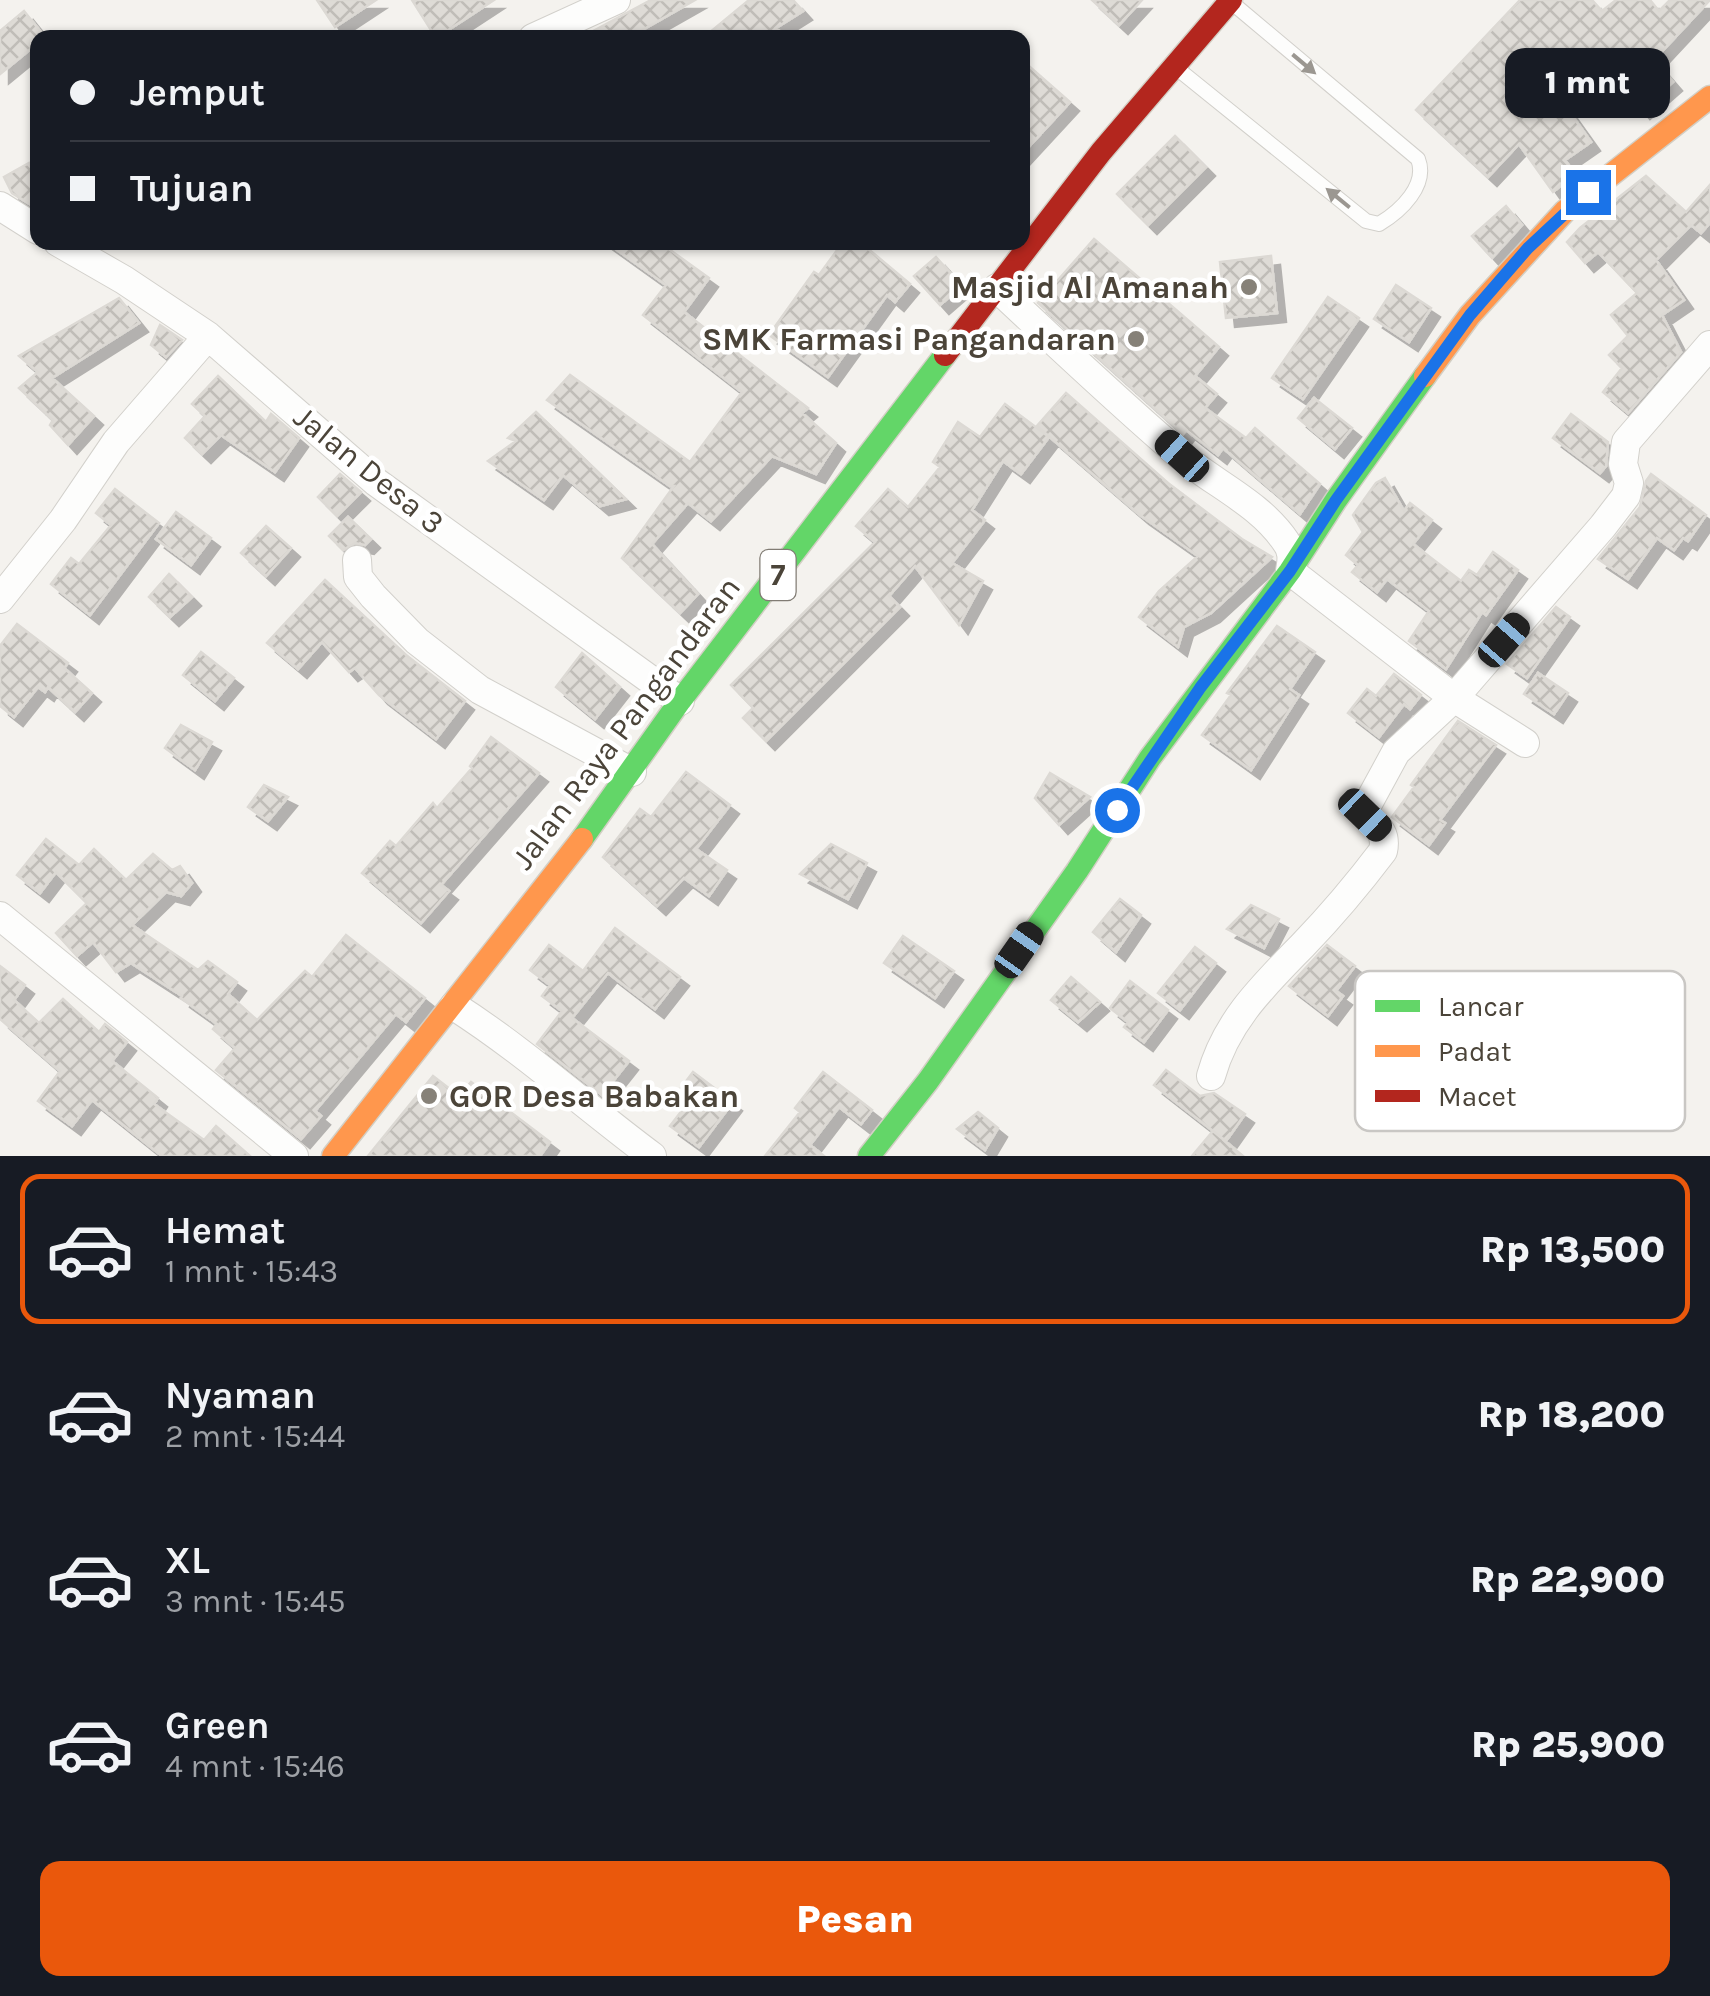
<!DOCTYPE html>
<html lang="id">
<head>
<meta charset="utf-8">
<style>
  :root { --surface:#171b24; --page:#20242c; --text:#f1f3f6; --muted:#9ea1a6; --line:#363941; --accent:#ea580c }
  body { margin:0; font-family:Karla,sans-serif; background:var(--page); color:var(--text); height:100vh; display:flex; flex-direction:column; font-size:38px; white-space:nowrap }
  * { box-sizing:border-box; margin:0 }
  p { font-size:32px; color:var(--muted) }
  .icon { flex:none; width:55px; height:55px; fill:none; stroke:currentColor; stroke-width:2; stroke-linecap:round; stroke-linejoin:round }
  .map { position:relative; height:1156px; overflow:hidden }
  .side { display:flex; flex-direction:column; background:var(--surface); flex:1 }
  .side>* { flex:none }
  .banner { position:absolute; left:30px; top:30px; width:1000px; height:220px; border-radius:20px; box-shadow:0 2px 8px #0004; display:grid; align-content:center; height:220px; padding:0 40px; background:var(--surface) }
  .end { position:absolute; width:45px; height:45px; margin:-22px; border:12px solid #1a73e8; background:#fff; box-shadow:0 0 0 5px #fff }
  .from { border-radius:50% }
  .bubble { position:absolute; height:70px; border-radius:20px; background:var(--surface); box-shadow:0 2px 8px #0004; font-size:32px; font-weight:800; line-height:70px; text-align:center }
  .car { position:absolute; width:30px; height:60px; margin:-30px -15px; border-radius:12px; box-shadow:0 0 8px 2px #0007; background:linear-gradient(#222 24%,#8ab4d8 0 40%,#222 0 76%,#8ab4d8 0 86%,#222 0) }
  .banner b { display:flex; align-items:center; gap:35px; height:95px; font-size:38px }
  .banner b+b { border-top:2px solid var(--line) }
  .banner i { width:25px; height:25px; background:var(--text) }
  ul { padding:18px 0 0; list-style:none }
  li { display:flex; align-items:center; gap:30px; height:150px; margin:0 20px 15px; padding:0 20px; border:5px solid transparent; border-radius:20px }
  li div { flex:1 }
  li b { display:block; font-size:38px }
  li em { font-style:normal; font-weight:800 }
  li.active { border-color:var(--accent) }
  li>.icon { width:90px; height:90px; stroke-width:1.5 }
  .action { display:flex; gap:20px; margin-top:auto; padding:20px 40px }
  .action a { flex:1; height:115px; border-radius:20px; background:var(--accent); color:#fff; font-size:40px; font-weight:800; line-height:115px; text-align:center }
  .map>svg:first-child { display:block }
  .building { fill:url(#building-cross-hatch); stroke:#dcd9d4; stroke-width:2.5; filter:url(#shadow) }
  .lines { fill:none; stroke-linecap:round; stroke-linejoin:round }
  .lane-casing { stroke:#d2d0cb; stroke-width:16 }
  .street-casing { stroke:#d2d0cb; stroke-width:30 }
  .fast-casing { stroke:#d3cfc5; stroke-width:25 }
  .slow-casing { stroke:#d3cfc5; stroke-width:25 }
  .jam-casing { stroke:#d3cfc5; stroke-width:25 }
  .lane { stroke:#fdfdfc; stroke-width:14 }
  .street { stroke:#fdfdfc; stroke-width:28 }
  .fast { stroke:#63d668; stroke-width:22 }
  .slow { stroke:#ff974d; stroke-width:22 }
  .jam { stroke:#b3261e; stroke-width:22 }
  .oneway { fill:#9b9791 }
  .route { stroke:#1a73e8; stroke-width:12 }
  .poi-dot { fill:#868178; stroke:#fff; stroke-width:4 }
  .labels { text-anchor:middle; dominant-baseline:central; stroke-width:9; stroke-linejoin:round; paint-order:stroke }
  .shield { fill:#fff; stroke:#817c74; stroke-width:2.5 }
  .shield-label { font-size:30px; font-weight:bold; fill:#4b4439 }
  .poi-label { font-size:32px; font-weight:bold; fill:#4b4439; stroke:#fff; text-anchor:end }
  .street-label { font-size:32px; fill:#4b4439; stroke:#fff }
  .key { fill:#fff; stroke:#c9c7c4; stroke-width:2.5 }
  .key-label { font-size:28px; fill:#4b4439 }
</style>
</head>
<body>
<div class="map">
<svg width="1710" height="1156" viewBox="0 0 1710 1156">
  <defs>
    <pattern id="building-cross-hatch" width="8" height="8" patternUnits="userSpaceOnUse" patternTransform="scale(2.5)"><rect width="8" height="8" fill="#dedbd6"/><path d="M0 0l8 8M0 8l8-8" fill="none" stroke="#c0bdb8"/></pattern>
    <filter id="shadow"><feDropShadow dx="9" dy="9" stdDeviation="0" flood-color="#0004"/></filter>
  </defs>
  <rect width="100%" height="100%" fill="#f4f2ee"/>
  <path class="building" d="M 317,0 L 376,0 L 335,27 Z
    M 412,0 L 494,0 L 436,38 Z
    M 651,0 L 695,0 L 628,38 L 580,38 Z
    M 749,0 L 793,0 L 803,11 L 776,28 L 787,38 L 703,38 Z
    M 1092,0 L 1142,0 L 1119,25 Z
    M 1520,0 L 1592,0 L 1602,11 L 1616,0 L 1650,0 L 1659,11 L 1670,0 L 1710,0 L 1654,60 L 1673,82 L 1641,110 L 1598,60 L 1561,100 L 1591,142 L 1565,160 L 1575,174 L 1553,192 L 1519,144 L 1488,177 L 1416,110 Z
    M 24,11 L 45,37 L 38,38 L 38,43 L 0,74 L 0,31 Z
    M 1022,60 L 1070,102 L 1022,154 Z
    M 1175,136 L 1206,167 L 1148,225 L 1117,194 Z
    M 29,163 L 38,178 L 38,209 L 12,193 L 4,177 Z
    M 1646,176 L 1686,212 L 1710,185 L 1710,223 L 1701,233 L 1691,225 L 1656,260 L 1684,300 L 1662,315 L 1681,352 L 1628,413 L 1603,392 L 1622,368 L 1609,355 L 1628,336 L 1611,315 L 1637,293 L 1598,252 L 1585,263 L 1567,242 L 1580,228 Z
    M 1506,206 L 1522,225 L 1492,258 L 1472,236 Z
    M 1094,239 L 1219,347 L 1195,376 L 1217,394 L 1205,408 L 1246,438 L 1255,428 L 1320,484 L 1300,514 L 1223,448 L 1218,455 L 1186,430 L 1183,434 L 1038,303 Z
    M 606,242 L 659,242 L 709,278 L 684,312 L 808,408 L 802,413 L 836,443 L 816,474 L 772,456 L 711,521 L 688,503 L 652,544 L 698,594 L 680,613 L 622,558 L 674,486 L 670,486 L 547,400 L 570,375 L 690,462 L 742,392 L 643,315 L 666,285 Z
    M 843,242 L 860,242 L 910,284 L 895,302 L 887,295 L 828,377 L 769,335 L 814,272 L 819,275 Z
    M 1271,256 L 1277,313 L 1226,318 L 1220,262 Z
    M 936,257 L 962,286 L 940,305 L 914,276 Z
    M 1396,285 L 1431,308 L 1409,342 L 1374,319 Z
    M 1328,297 L 1359,318 L 1303,399 L 1272,378 Z
    M 119,298 L 139,323 L 52,378 L 94,416 L 68,445 L 50,425 L 53,420 L 19,388 L 38,372 L 19,356 Z
    M 160,325 L 182,340 L 166,357 L 151,345 Z
    M 218,376 L 266,422 L 271,414 L 299,438 L 275,472 L 221,435 L 202,454 L 185,438 L 205,416 L 192,404 Z
    M 1066,393 L 1168,483 L 1242,539 L 1272,557 L 1211,613 L 1184,627 L 1178,647 L 1139,617 L 1159,591 L 1198,556 L 1140,515 L 1037,426 Z
    M 1314,398 L 1352,428 L 1335,449 L 1298,418 Z
    M 1005,404 L 1049,437 L 1021,474 L 1003,461 L 972,510 L 985,520 L 952,563 L 983,581 L 959,625 L 915,566 L 889,596 L 900,607 L 766,741 L 743,718 L 753,708 L 731,685 L 875,542 L 856,526 L 888,489 L 908,507 L 940,467 L 933,462 L 958,422 L 980,437 Z
    M 536,412 L 626,499 L 600,506 L 563,475 L 544,500 L 488,461 L 516,441 L 508,438 Z
    M 1571,414 L 1608,442 L 1606,466 L 1600,473 L 1553,438 Z
    M 340,474 L 361,492 L 337,516 L 318,497 Z
    M 1651,474 L 1706,515 L 1688,541 L 1683,538 L 1674,550 L 1657,538 L 1628,579 L 1598,559 L 1640,507 L 1646,481 Z
    M 1385,478 L 1404,511 L 1410,503 L 1432,520 L 1413,544 L 1461,581 L 1469,570 L 1477,575 L 1493,552 L 1518,570 L 1486,615 L 1482,612 L 1446,669 L 1409,641 L 1429,611 L 1387,579 L 1377,592 L 1352,572 L 1358,565 L 1346,555 L 1363,532 L 1353,515 L 1376,483 Z
    M 115,489 L 159,523 L 90,615 L 51,584 L 71,558 L 79,564 L 111,525 L 96,513 Z
    M 176,512 L 211,538 L 191,565 L 156,539 Z
    M 348,517 L 371,539 L 365,545 L 355,543 L 343,550 L 329,536 Z
    M 266,526 L 291,548 L 266,576 L 241,553 Z
    M 169,574 L 192,597 L 170,617 L 149,597 Z
    M 325,580 L 406,655 L 465,701 L 436,739 L 379,695 L 355,668 L 349,672 L 322,642 L 298,669 L 267,643 Z
    M 1556,607 L 1570,617 L 1527,678 L 1507,664 Z
    M 17,624 L 68,663 L 64,668 L 92,693 L 75,712 L 48,687 L 45,692 L 38,687 L 14,717 L 0,706 L 0,646 Z
    M 1277,626 L 1315,652 L 1290,689 L 1299,695 L 1251,770 L 1202,735 L 1231,695 L 1227,693 Z
    M 201,652 L 234,678 L 215,701 L 183,675 Z
    M 582,653 L 620,687 L 595,719 L 556,687 Z
    M 1538,673 L 1568,693 L 1554,714 L 1524,694 Z
    M 1394,674 L 1421,695 L 1410,709 L 1404,704 L 1379,737 L 1348,713 L 1367,689 L 1376,696 Z
    M 1458,721 L 1496,745 L 1440,820 L 1445,823 L 1429,845 L 1392,817 L 1414,787 L 1411,785 Z
    M 181,725 L 212,742 L 195,770 L 165,748 Z
    M 491,737 L 539,773 L 441,885 L 449,891 L 421,923 L 362,873 L 390,841 L 396,846 L 433,803 L 437,808 L 472,768 L 470,766 Z
    M 686,772 L 730,805 L 696,849 L 727,870 L 709,896 L 684,878 L 657,906 L 603,857 L 640,809 L 651,817 Z
    M 1050,773 L 1090,797 L 1059,825 L 1035,798 Z
    M 264,785 L 288,797 L 268,821 L 248,807 Z
    M 46,839 L 79,865 L 94,849 L 126,880 L 153,854 L 172,870 L 180,866 L 192,883 L 181,896 L 166,892 L 132,925 L 198,970 L 208,961 L 237,982 L 228,994 L 257,1020 L 305,971 L 312,977 L 346,935 L 425,998 L 406,1022 L 396,1014 L 315,1111 L 321,1116 L 301,1139 L 216,1070 L 235,1048 L 213,1029 L 217,1024 L 181,998 L 182,996 L 131,963 L 116,972 L 93,942 L 77,956 L 56,933 L 87,903 L 56,872 L 40,893 L 17,875 Z
    M 831,844 L 867,863 L 848,899 L 800,874 Z
    M 1120,899 L 1141,915 L 1116,952 L 1093,932 Z
    M 1251,905 L 1279,919 L 1264,948 L 1227,929 Z
    M 615,928 L 680,977 L 655,1009 L 608,973 L 572,1018 L 629,1061 L 602,1095 L 537,1044 L 562,1011 L 542,996 L 550,985 L 530,970 L 549,945 L 583,971 Z
    M 903,936 L 954,971 L 935,998 L 884,963 Z
    M 1327,945 L 1355,966 L 1336,991 L 1343,996 L 1328,1016 L 1289,986 Z
    M 1195,947 L 1216,963 L 1180,1010 L 1158,993 Z
    M 0,966 L 25,985 L 14,1000 L 39,1023 L 63,999 L 99,1032 L 105,1024 L 127,1042 L 112,1061 L 158,1098 L 154,1104 L 204,1140 L 216,1126 L 250,1156 L 162,1156 L 92,1100 L 72,1126 L 38,1101 L 60,1071 L 0,1019 Z
    M 1071,977 L 1100,1002 L 1078,1022 L 1051,1000 Z
    M 1130,981 L 1168,1010 L 1144,1042 L 1124,1027 L 1128,1022 L 1110,1008 Z
    M 1166,1070 L 1200,1096 L 1214,1093 L 1245,1114 L 1226,1141 L 1154,1085 Z
    M 693,1072 L 733,1102 L 699,1147 L 670,1126 L 693,1096 L 681,1088 Z
    M 823,1072 L 872,1110 L 861,1124 L 839,1107 L 810,1145 L 824,1156 L 765,1156 L 800,1112 L 795,1108 Z
    M 433,1076 L 459,1096 L 471,1082 L 550,1142 L 540,1156 L 368,1156 Z
    M 978,1112 L 998,1128 L 985,1150 L 957,1129 Z
    M 1213,1131 L 1243,1156 L 1192,1156 Z"/>
  <g class="lines">
    <defs>
      <path id="lane" d="M 1179,70 L 1366,221 L 1379,224 C 1401,211 1428,185 1418,159 L 1237,7"/>
      <path id="street" d="M 533,38 L 616,0
        M 0,206 L 38,230
        M 58,242 L 124,280 L 208,336 L 376,482 L 680,701
        M 997,288 C 1057,344 1117,401 1179,454 C 1214,484 1260,503 1286,542 C 1293,551 1292,560 1290,571 L 1454,698 L 1525,743
        M 357,560 L 358,577 L 373,596 L 417,641 L 480,690 L 632,772
        M 0,599 L 63,520 L 116,442 L 208,336
        M 0,916 L 294,1156
        M 454,1006 C 523,1050 586,1107 652,1156
        M 1211,1076 C 1226,1021 1264,985 1303,945 C 1331,916 1358,884 1383,851 C 1387,833 1378,827 1365,815 L 1365,809 L 1396,752 L 1454,698 L 1603,526 L 1626,496 L 1629,483 L 1623,464 L 1626,442 L 1710,345"/>
      <path id="fast" d="M 582,839 L 680,701 L 945,355
        M 869,1156 L 928,1081 L 1077,871 L 1150,758 L 1290,571 L 1336,500 L 1425,376"/>
      <path id="slow" d="M 1425,376 L 1470,315 L 1565,211 L 1710,97
        M 333,1156 L 582,839"/>
      <path id="jam" d="M 945,355 L 1101,152 L 1231,0"/>
    </defs>
    <use href="#lane" class="lane-casing"/>
    <use href="#street" class="street-casing"/>
    <use href="#fast" class="fast-casing"/>
    <use href="#slow" class="slow-casing"/>
    <use href="#jam" class="jam-casing"/>
    <use href="#lane" class="lane"/>
    <use href="#street" class="street"/>
    <use href="#fast" class="fast"/>
    <use href="#slow" class="slow"/>
    <use href="#jam" class="jam"/>
  </g>
  <defs><path id="oneway-solid" d="M-6-.8H1V-3.2L6.5 0L1 3.2V.8H-6Z" transform="scale(2.5)"/></defs>
  <g class="oneway">
    <use href="#oneway-solid" transform="translate(1304 64) rotate(40)"/>
    <use href="#oneway-solid" transform="translate(1338 198) rotate(-141)"/>
  </g>
  <g class="lines">
    <path class="route" d="M 1117,810 L 1200,688 L 1290,571 L 1336,500 L 1470,315 L 1528,248 L 1588,192"/>
  </g>
  <g class="poi-dot">
    <circle cx="1249" cy="287" r="10"/>
    <circle cx="1136" cy="339" r="10"/>
    <circle cx="429" cy="1096" r="10"/>
  </g>
  <g class="labels">
    <rect class="shield" x="760.5" y="550" width="35" height="50" rx="8"/>
    <g class="shield-label">
      <text x="778" y="575">7</text>
    </g>
    <g class="poi-label">
      <text x="1229" y="287">Masjid Al Amanah</text>
      <text x="1116" y="339">SMK Farmasi Pangandaran</text>
      <text x="449" y="1096" text-anchor="start">GOR Desa Babakan</text>
    </g>
    <g class="street-label">
      <text transform="translate(369 470) rotate(39)">Jalan Desa 3</text>
      <text transform="translate(626 723) rotate(-53)">Jalan Raya Pangandaran</text>
    </g>
  </g>
  <rect x="1355" y="971" width="330" height="160" rx="15" class="key"/>
  <rect x="1375" y="1000" width="45" height="12" fill="#63d668"/>
  <rect x="1375" y="1045" width="45" height="12" fill="#ff974d"/>
  <rect x="1375" y="1090" width="45" height="12" fill="#b3261e"/>
  <g class="key-label">
    <text x="1438" y="1016">Lancar</text>
    <text x="1438" y="1061">Padat</text>
    <text x="1438" y="1106">Macet</text>
  </g>
</svg>
<i class="end from" style="left:1117px;top:810px"></i>
<i class="end" style="left:1588px;top:192px"></i>
<div class="bubble" style="left:1505px;top:48px;width:165px">1 mnt</div>
<i class="car" style="left:1182px;top:456px;rotate:312deg"></i>
<i class="car" style="left:1504px;top:640px;rotate:41deg"></i>
<i class="car" style="left:1365px;top:815px;rotate:134deg"></i>
<i class="car" style="left:1019px;top:950px;rotate:35deg"></i>
<div class="banner">
<b><i class="from"></i>Jemput</b>
<b><i></i>Tujuan</b>
</div>
</div>
<section class="side">
<ul>
<li class="active"><svg class="icon" aria-label="car" viewBox="0 0 24 24"><path d="M5 17H2v-5l4-1 3-4h7l3 4 3 1v5h-3M9 17h6M6 11h13"/><circle cx="7" cy="17" r="2"/><circle cx="17" cy="17" r="2"/></svg><div><b>Hemat</b><p>1 mnt · 15:43</p></div><em>Rp 13,500</em></li>
<li><svg class="icon" aria-label="car" viewBox="0 0 24 24"><path d="M5 17H2v-5l4-1 3-4h7l3 4 3 1v5h-3M9 17h6M6 11h13"/><circle cx="7" cy="17" r="2"/><circle cx="17" cy="17" r="2"/></svg><div><b>Nyaman</b><p>2 mnt · 15:44</p></div><em>Rp 18,200</em></li>
<li><svg class="icon" aria-label="car" viewBox="0 0 24 24"><path d="M5 17H2v-5l4-1 3-4h7l3 4 3 1v5h-3M9 17h6M6 11h13"/><circle cx="7" cy="17" r="2"/><circle cx="17" cy="17" r="2"/></svg><div><b>XL</b><p>3 mnt · 15:45</p></div><em>Rp 22,900</em></li>
<li><svg class="icon" aria-label="car" viewBox="0 0 24 24"><path d="M5 17H2v-5l4-1 3-4h7l3 4 3 1v5h-3M9 17h6M6 11h13"/><circle cx="7" cy="17" r="2"/><circle cx="17" cy="17" r="2"/></svg><div><b>Green</b><p>4 mnt · 15:46</p></div><em>Rp 25,900</em></li>
</ul>
<div class="action"><a>Pesan</a></div>
</section>
</body>
</html>
